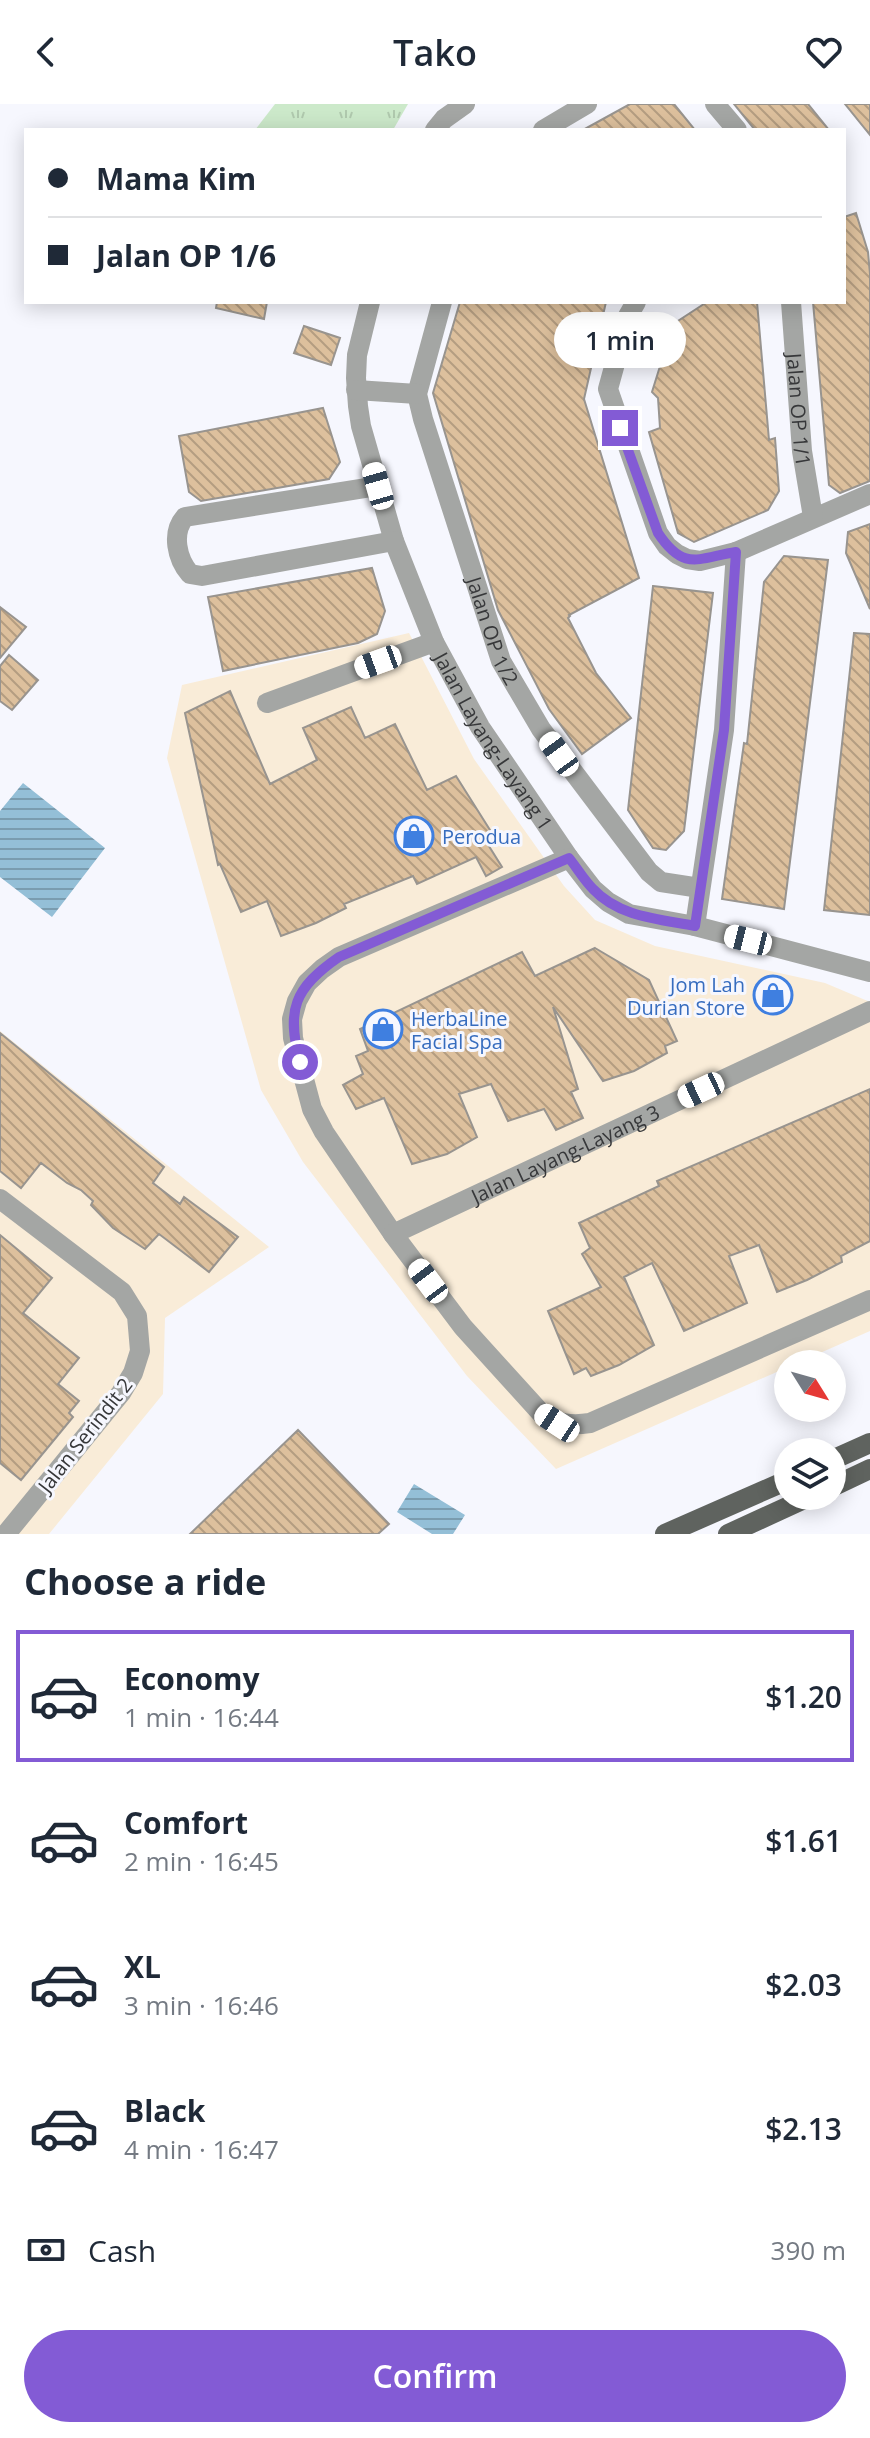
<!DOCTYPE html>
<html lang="en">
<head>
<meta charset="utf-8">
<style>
  :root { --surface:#fff; --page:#f2f2f3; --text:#1f2937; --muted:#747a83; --line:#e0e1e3; --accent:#835bd5 }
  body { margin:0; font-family:"Open Sans",sans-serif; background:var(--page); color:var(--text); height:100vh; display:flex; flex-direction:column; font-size:30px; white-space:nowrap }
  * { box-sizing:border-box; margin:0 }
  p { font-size:26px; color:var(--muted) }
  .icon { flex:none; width:44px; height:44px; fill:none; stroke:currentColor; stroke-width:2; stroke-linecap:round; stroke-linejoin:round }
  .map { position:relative; height:1430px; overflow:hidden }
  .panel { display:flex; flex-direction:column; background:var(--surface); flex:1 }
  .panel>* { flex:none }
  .top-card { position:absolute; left:24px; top:24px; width:822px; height:176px; border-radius:0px; box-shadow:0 4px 20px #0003; display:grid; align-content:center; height:176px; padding:0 24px; background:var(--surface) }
  .needle { width:52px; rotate:127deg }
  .fabs { position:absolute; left:774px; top:1246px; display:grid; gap:16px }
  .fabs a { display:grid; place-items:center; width:72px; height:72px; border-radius:50%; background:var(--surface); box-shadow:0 4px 20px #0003; font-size:40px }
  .end { position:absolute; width:36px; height:36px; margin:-18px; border:10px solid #835bd5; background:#fff; box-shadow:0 0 0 4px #fff }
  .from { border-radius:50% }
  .bubble { position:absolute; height:56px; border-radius:28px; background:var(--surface); box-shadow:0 4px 20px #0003; font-size:26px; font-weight:600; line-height:56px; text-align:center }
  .car { position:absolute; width:24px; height:48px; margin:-24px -12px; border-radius:10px; box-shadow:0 0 6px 2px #0007; background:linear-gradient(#fff 24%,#345 0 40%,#fff 0 76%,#345 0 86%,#fff 0) }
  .top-card b { display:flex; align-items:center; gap:28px; height:76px; font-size:30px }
  .top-card b+b { border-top:2px solid var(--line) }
  .top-card i { width:20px; height:20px; background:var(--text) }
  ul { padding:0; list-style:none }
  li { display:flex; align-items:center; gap:24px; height:132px; margin:0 16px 12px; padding:0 8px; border:4px solid transparent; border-radius:0px }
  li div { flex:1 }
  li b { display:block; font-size:30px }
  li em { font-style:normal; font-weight:600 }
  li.active { border-color:var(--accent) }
  li>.icon { width:72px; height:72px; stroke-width:1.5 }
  h2 { padding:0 24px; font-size:36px; line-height:96px }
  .pay { display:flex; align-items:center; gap:20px; height:88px; padding:0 24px; font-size:30px }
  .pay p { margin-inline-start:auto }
  .button { display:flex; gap:16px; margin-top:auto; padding:16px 24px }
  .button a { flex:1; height:92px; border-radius:48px; background:var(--accent); color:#fff; font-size:32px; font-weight:600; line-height:92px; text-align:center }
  header { display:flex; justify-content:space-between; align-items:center; height:104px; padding:0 24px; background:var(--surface); font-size:36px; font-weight:600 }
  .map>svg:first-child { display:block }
  .industrial { fill:#f9ecd8 }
  .grass { fill:url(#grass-tufts) }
  .water { fill:url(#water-rules) }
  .building { fill:url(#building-back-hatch); stroke:#98948f; stroke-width:2 }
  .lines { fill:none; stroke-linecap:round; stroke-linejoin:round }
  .minor { stroke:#a4a6a4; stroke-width:20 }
  .major { stroke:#5f635f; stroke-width:20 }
  .route { stroke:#835bd5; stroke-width:10 }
  .labels { text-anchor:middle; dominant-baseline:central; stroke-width:6; stroke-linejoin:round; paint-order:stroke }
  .street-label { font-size:20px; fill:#37383a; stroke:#f6f7fe }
  .shop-label { font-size:20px; fill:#366cbe; stroke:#f6f7fe; text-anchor:start }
</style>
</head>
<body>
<header><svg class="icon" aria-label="back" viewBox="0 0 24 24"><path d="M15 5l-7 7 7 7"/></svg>Tako<svg class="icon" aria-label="heart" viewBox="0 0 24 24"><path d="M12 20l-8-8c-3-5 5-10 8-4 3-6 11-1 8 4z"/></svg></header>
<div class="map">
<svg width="870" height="1430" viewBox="0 0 870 1430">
  <defs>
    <pattern id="grass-tufts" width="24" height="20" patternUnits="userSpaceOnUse" patternTransform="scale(2)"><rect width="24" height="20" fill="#cce9ca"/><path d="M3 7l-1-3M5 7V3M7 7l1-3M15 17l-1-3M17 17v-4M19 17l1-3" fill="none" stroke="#b0c9ae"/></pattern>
    <pattern id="water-rules" width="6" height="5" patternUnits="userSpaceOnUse" patternTransform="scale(2)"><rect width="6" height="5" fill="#94bfd7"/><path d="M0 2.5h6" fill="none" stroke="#7a9caf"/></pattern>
    <pattern id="building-back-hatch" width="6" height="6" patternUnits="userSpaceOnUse" patternTransform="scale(2)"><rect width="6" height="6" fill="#ddc09d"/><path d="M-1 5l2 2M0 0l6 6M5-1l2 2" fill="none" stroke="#b49d81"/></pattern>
  </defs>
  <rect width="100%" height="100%" fill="#f6f7fe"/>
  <path class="industrial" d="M 409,529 L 474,655 L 564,782 L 595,816 L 655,842 L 825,879 L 870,898 L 870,1227 L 795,1260 L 788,1260 L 788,1263 L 556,1365 L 467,1272 L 303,1058 L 261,986 L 167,654 L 182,581 Z
    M 0,927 L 269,1143 L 165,1214 L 163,1290 L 49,1430 L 0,1430 Z"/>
  <path class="grass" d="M 275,0 L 408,0 L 393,26 L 255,26 Z"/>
  <path class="water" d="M 23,679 L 105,744 L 52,813 L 0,773 L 0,707 Z
    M 414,1380 L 465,1411 L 453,1430 L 432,1430 L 397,1408 Z"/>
  <path class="building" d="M 630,0 L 674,0 L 695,26 L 583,26 Z
    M 734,0 L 808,0 L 829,26 L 755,26 Z
    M 845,0 L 870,0 L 870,31 Z
    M 856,109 L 868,148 L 870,170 L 870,377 L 840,389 L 829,381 L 813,198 L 844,198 L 844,113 Z
    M 217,198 L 267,198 L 264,215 L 216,204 Z
    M 460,198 L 606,198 L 584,295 L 639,474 L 569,511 L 570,512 L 568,514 L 596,569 L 631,614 L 582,650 L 549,605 L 498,506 L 433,289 Z
    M 707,198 L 757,198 L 769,336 L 775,334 L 779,387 L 768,406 L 694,438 L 678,429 L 649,328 L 660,324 L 658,294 L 652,288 L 661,259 L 658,230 Z
    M 304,222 L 340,234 L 331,261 L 294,249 Z
    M 323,304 L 340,358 L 329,375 L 201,397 L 189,388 L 179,332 Z
    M 870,420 L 870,505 L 846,449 L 848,428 Z
    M 784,452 L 828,456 L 784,805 L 722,795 L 744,639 L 747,640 L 764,478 Z
    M 372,464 L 385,507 L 377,530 L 358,539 L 223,567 L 208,493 Z
    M 653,482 L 713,489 L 684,727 L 666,746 L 653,744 L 628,706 Z
    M 0,503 L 26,523 L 0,554 Z
    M 854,529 L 870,530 L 870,811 L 824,806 Z
    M 9,551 L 38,576 L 12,606 L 0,597 L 0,562 Z
    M 230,587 L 270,680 L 317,656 L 303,624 L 351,603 L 365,634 L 395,620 L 427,686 L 456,672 L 495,734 L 487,739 L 502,763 L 486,772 L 476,753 L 417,780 L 413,772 L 344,800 L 346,804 L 316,819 L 281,832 L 267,797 L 241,808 L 220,760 L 218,761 L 185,609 Z
    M 595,844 L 649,876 L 677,937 L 665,942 L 667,949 L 634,967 L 603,977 L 553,903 L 578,985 L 571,988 L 583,1014 L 556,1026 L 544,1005 L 508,1017 L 491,980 L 459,990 L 477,1033 L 447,1050 L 412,1060 L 384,994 L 356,1005 L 343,981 L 363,970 L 356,952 L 368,947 L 360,925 L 522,848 L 535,872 Z
    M 0,929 L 164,1063 L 153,1079 L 180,1100 L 184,1093 L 238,1133 L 209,1168 L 159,1130 L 145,1145 L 113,1124 L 91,1101 L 93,1097 L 81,1086 L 67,1079 L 41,1059 L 21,1084 L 0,1067 Z
    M 870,985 L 870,1137 L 841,1152 L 842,1158 L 807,1176 L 777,1188 L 759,1141 L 729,1152 L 747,1199 L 684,1227 L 652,1159 L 624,1173 L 654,1241 L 619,1261 L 591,1272 L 586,1264 L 574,1270 L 548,1207 L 601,1183 L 582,1150 L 590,1144 L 579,1119 L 659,1082 L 657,1077 Z
    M 0,1131 L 52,1174 L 23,1209 L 79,1254 L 58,1280 L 79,1297 L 69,1309 L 73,1313 L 21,1376 L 0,1359 Z
    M 298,1326 L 389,1420 L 378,1430 L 190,1430 Z"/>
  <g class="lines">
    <g class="minor">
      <path d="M 715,0 L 737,26"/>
      <path d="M 435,26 L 444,15 L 465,0"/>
      <path d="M 543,26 L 587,0"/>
      <path id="s1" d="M 370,198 L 357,251 L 356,274 L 358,302 L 361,322 L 394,437 L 434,538 L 480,623 L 569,754 L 593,785 L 608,798 L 629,810 L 695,822 L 870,868"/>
      <path id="s2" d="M 442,198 L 417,290 L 423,315 L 501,557 L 541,625 L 649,768 L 661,778 L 700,784"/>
      <path d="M 636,198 L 628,212 L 608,285 L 658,429 L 667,442 L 677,450 L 687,455 L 700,457 L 736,448 L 870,390"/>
      <path id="s3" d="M 791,198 L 802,347 L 813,413"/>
      <path d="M 356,286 L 417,290"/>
      <path d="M 378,382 L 185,413 C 171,429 177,455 190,470 L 202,472 L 394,437"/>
      <path d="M 267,599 L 434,538"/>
      <path d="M 569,754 L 339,853 L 322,865 L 307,879 L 297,897 L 292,915 L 293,934 L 312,1005 L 324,1028 L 393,1130 L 463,1223 L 541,1309 C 559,1320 570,1322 590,1319 L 870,1196"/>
      <path d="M 695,822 L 724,626 L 736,448"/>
      <path d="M 0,1095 L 122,1188 L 137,1212 L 140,1247 L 133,1269 L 121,1289 L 6,1430"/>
      <path id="s4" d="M 393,1130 L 870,907"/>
    </g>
    <path class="major" d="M 832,1356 L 870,1339
      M 832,1383 L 870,1365
      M 665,1430 L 788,1376
      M 728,1430 L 811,1392"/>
  </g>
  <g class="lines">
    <path class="route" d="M 300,958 C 286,906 294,884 339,853 L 569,754 C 577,764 584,776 593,785 C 619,813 659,815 695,822 L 724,626 L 736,448 C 698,454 684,468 658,429 L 620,324"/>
  </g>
  <defs>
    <symbol id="shop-ring" viewBox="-11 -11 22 22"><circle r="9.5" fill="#f6f7fe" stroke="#3f7fe0" stroke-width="1.5"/><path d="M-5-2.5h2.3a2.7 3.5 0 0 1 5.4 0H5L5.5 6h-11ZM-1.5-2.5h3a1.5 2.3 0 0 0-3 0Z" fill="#3f7fe0"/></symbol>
  </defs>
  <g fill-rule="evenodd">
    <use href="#shop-ring" x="392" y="710" width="44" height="44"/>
    <use href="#shop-ring" x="751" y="869" width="44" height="44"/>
    <use href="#shop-ring" x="361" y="903" width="44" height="44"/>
  </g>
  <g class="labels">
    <g class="street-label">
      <text stroke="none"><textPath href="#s3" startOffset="108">Jalan OP 1/1</textPath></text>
      <text stroke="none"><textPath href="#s2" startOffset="344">Jalan OP 1/2</textPath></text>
      <text stroke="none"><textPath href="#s1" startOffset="470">Jalan Layang-Layang 1</textPath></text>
      <text stroke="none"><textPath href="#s4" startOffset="190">Jalan Layang-Layang 3</textPath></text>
      <text transform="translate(85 1331) rotate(-52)">Jalan Serindit 2</text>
    </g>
    <g class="shop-label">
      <text x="442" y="732">Perodua</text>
      <text x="745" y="880" text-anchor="end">Jom Lah<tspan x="745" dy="23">Durian Store</tspan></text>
      <text x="411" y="914">HerbaLine<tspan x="411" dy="23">Facial Spa</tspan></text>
    </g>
  </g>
</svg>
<div class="fabs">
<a><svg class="needle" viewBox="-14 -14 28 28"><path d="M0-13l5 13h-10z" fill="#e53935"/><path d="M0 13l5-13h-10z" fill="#747a83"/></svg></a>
<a><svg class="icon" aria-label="layers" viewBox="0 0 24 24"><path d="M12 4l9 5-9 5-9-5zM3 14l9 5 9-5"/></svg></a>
</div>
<i class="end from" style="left:300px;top:958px"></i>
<i class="end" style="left:620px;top:324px"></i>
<div class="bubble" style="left:554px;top:208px;width:132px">1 min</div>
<i class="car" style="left:378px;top:382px;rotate:344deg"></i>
<i class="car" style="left:378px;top:558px;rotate:250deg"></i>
<i class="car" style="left:559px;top:650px;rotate:324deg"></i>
<i class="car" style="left:748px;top:836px;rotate:284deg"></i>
<i class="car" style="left:701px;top:986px;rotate:245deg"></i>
<i class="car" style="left:428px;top:1177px;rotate:323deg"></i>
<i class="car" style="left:557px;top:1319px;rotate:303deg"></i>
<div class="top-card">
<b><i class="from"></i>Mama Kim</b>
<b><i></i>Jalan OP 1/6</b>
</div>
</div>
<section class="panel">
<h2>Choose a ride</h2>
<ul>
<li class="active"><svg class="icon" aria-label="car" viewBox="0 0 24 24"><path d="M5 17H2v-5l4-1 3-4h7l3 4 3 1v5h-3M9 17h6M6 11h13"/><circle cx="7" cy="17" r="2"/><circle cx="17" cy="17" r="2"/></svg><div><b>Economy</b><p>1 min · 16:44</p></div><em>$1.20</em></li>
<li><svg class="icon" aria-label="car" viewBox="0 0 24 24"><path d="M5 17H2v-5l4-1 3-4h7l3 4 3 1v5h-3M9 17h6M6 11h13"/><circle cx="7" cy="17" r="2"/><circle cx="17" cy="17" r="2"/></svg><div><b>Comfort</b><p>2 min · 16:45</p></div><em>$1.61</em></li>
<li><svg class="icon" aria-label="car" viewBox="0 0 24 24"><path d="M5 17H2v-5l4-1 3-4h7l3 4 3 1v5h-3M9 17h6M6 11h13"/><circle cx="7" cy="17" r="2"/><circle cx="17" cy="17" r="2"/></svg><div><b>XL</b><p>3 min · 16:46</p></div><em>$2.03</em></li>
<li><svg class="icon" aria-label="car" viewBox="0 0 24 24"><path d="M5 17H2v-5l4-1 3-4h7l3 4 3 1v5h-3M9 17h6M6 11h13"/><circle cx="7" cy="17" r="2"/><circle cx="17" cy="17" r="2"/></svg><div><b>Black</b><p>4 min · 16:47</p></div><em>$2.13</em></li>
</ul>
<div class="pay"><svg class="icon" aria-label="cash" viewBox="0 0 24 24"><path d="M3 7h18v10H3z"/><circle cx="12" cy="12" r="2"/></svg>Cash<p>390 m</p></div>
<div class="button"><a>Confirm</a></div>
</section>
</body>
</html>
